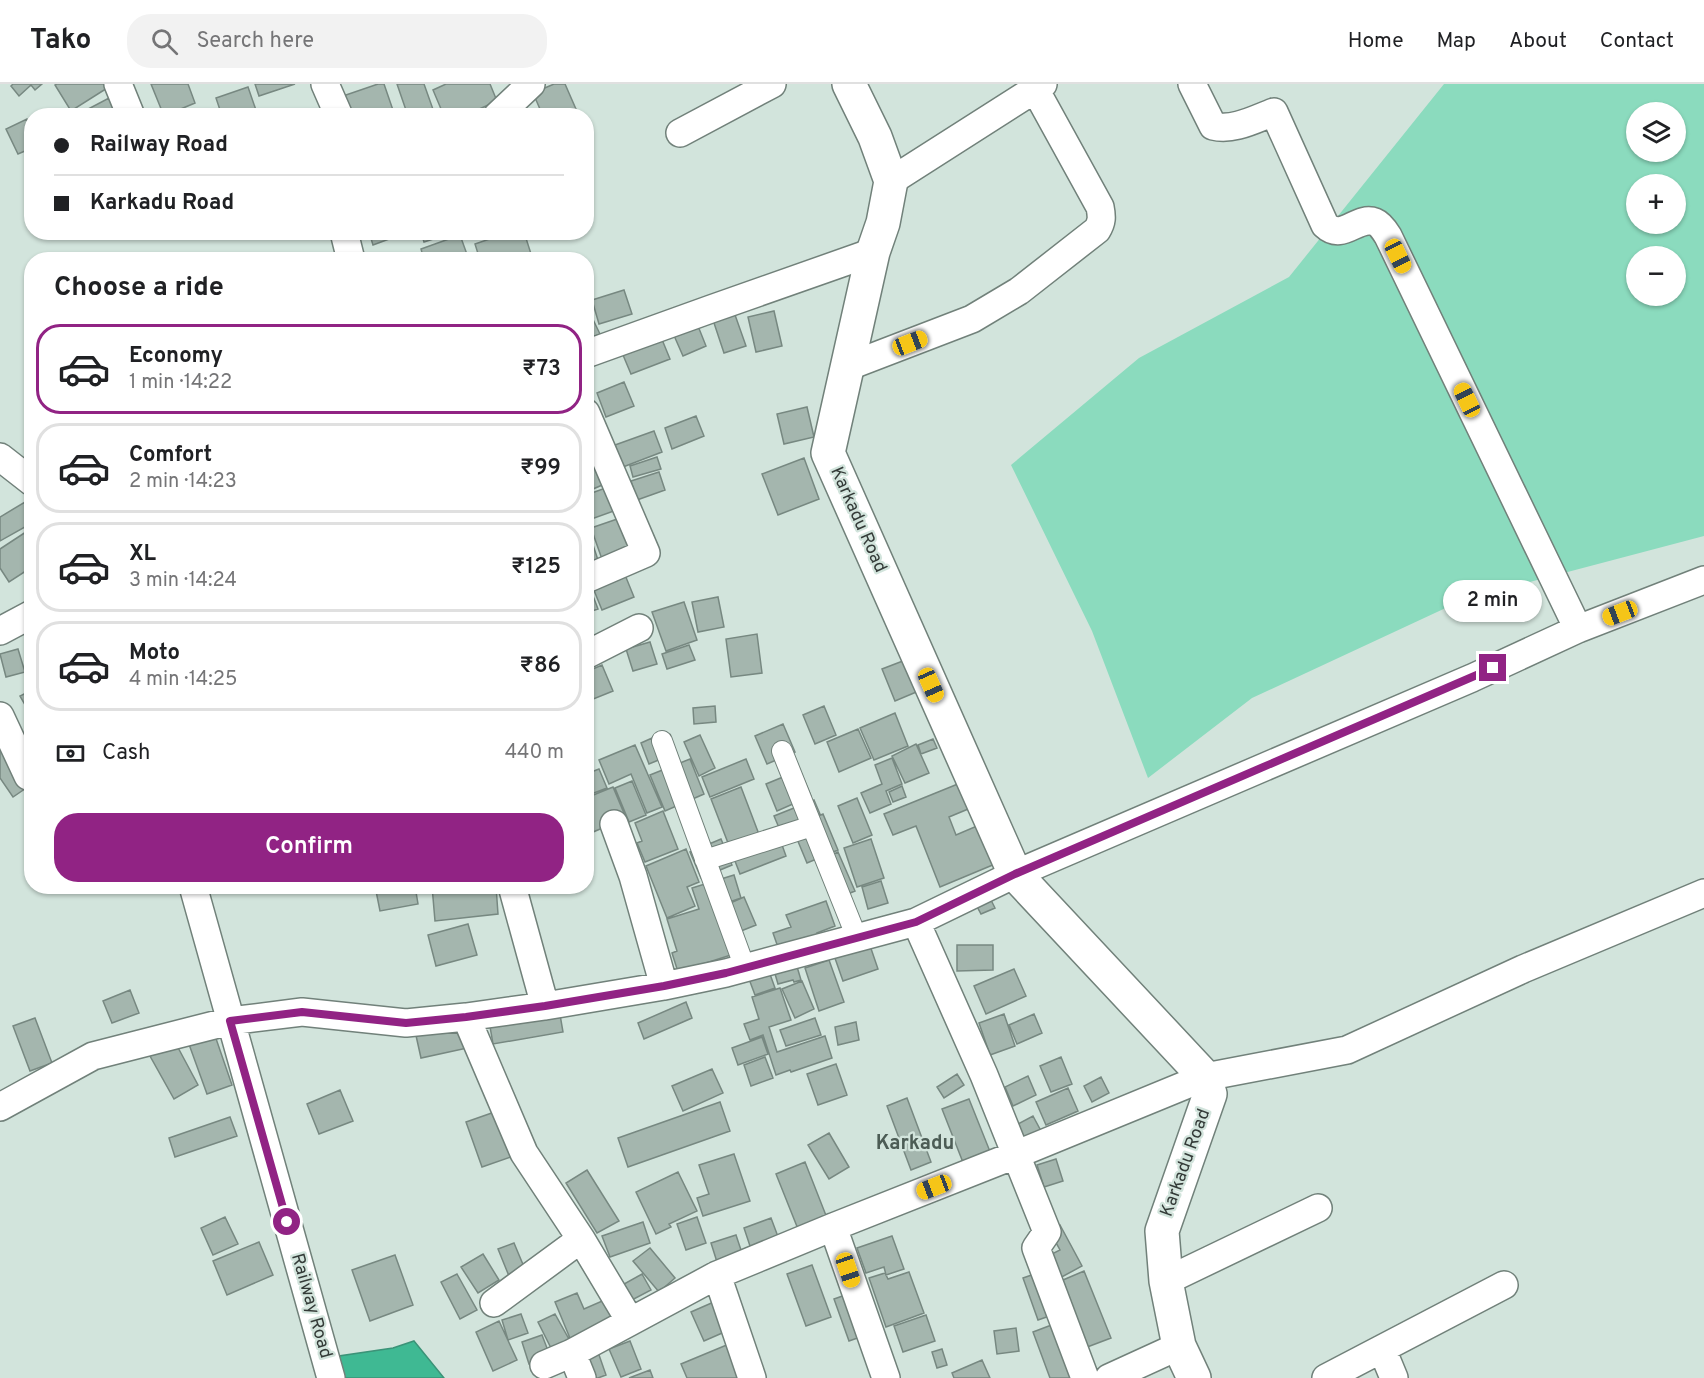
<!DOCTYPE html>
<html lang="en">
<head>
<meta charset="utf-8">
<style>
  :root { --surface:#fff; --page:#f2f2f2; --text:#202124; --muted:#757577; --line:#e0e0e0; --accent:#912384 }
  body { margin:0; font-family:Overpass,sans-serif; background:var(--page); color:var(--text); height:100vh; display:flex; flex-direction:column; font-size:22px; white-space:nowrap }
  * { box-sizing:border-box; margin:0 }
  p { font-size:20px; color:var(--muted) }
  .icon { flex:none; width:33px; height:33px; fill:none; stroke:currentColor; stroke-width:2; stroke-linecap:round; stroke-linejoin:round }
  .map { position:relative; flex:1; overflow:hidden }
  .drawer { position:absolute; left:24px; top:168px; width:570px; height:642px; display:flex; flex-direction:column; background:var(--surface); border-radius:24px; box-shadow:0 2px 4px #0004 }
  .drawer>* { flex:none }
  .hud { position:absolute; left:24px; top:24px; width:570px; height:132px; border-radius:24px; box-shadow:0 2px 4px #0004; display:grid; align-content:center; height:132px; padding:0 30px; background:var(--surface) }
  .tools { position:absolute; left:1626px; top:18px; display:grid; gap:12px }
  .tools a { display:grid; place-items:center; width:60px; height:60px; border-radius:50%; background:var(--surface); box-shadow:0 2px 4px #0004; font-size:30px }
  .end { position:absolute; width:27px; height:27px; margin:-14px; border:8px solid #912384; background:#fff; box-shadow:0 0 0 3px #fff }
  .from { border-radius:50% }
  .bubble { position:absolute; height:42px; border-radius:21px; background:var(--surface); box-shadow:0 2px 4px #0004; font-size:20px; font-weight:600; line-height:42px; text-align:center }
  .car { position:absolute; width:18px; height:36px; margin:-18px -9px; border-radius:8px; box-shadow:0 0 4px 2px #0007; background:linear-gradient(#f5c518 24%,#345 0 40%,#f5c518 0 76%,#345 0 86%,#f5c518 0) }
  .hud b { display:flex; align-items:center; gap:21px; height:57px; font-size:22px }
  .hud b+b { border-top:2px solid var(--line) }
  .hud i { width:15px; height:15px; background:var(--text) }
  ul { padding:0; list-style:none }
  li { display:flex; align-items:center; gap:18px; height:90px; margin:0 12px 9px; padding:0 18px; border:3px solid var(--line); border-radius:24px }
  li div { flex:1 }
  li b { display:block; font-size:22px }
  li em { font-style:normal; font-weight:600 }
  li.active { border-color:var(--accent) }
  li>.icon { width:54px; height:54px; stroke-width:1.5 }
  h2 { padding:0 30px; font-size:27px; line-height:72px }
  .pay { display:flex; align-items:center; gap:15px; height:66px; padding:0 30px; font-size:22px }
  .pay p { margin-inline-start:auto }
  .primary-button { display:flex; gap:12px; margin-top:auto; padding:12px 30px }
  .primary-button a { flex:1; height:69px; border-radius:24px; background:var(--accent); color:#fff; font-size:24px; font-weight:600; line-height:69px; text-align:center }
  header { display:flex; align-items:center; gap:36px; box-sizing:border-box; height:84px; padding:0 30px; background:var(--surface); border-bottom:2px solid var(--line) }
  header strong { font-size:28px }
  nav { display:flex; gap:33px; margin-inline-start:auto; font-size:21px }
  .search { width:420px; height:54px; background:var(--page); display:flex; align-items:center; gap:15px; box-sizing:border-box; padding:0 21px; border-radius:24px; color:var(--muted); font-size:22px }
  .map>svg:first-child { display:block }
  .green { fill:#8bdbbe; fill-rule:evenodd }
  .water { fill:#3fb993; stroke:#3c9378; stroke-width:1.5 }
  .building { fill:#a4b6ae; stroke:#778881; stroke-width:1.5 }
  .lines { fill:none; stroke-linecap:round; stroke-linejoin:round }
  .pedestrian-casing { stroke:#71817a; stroke-width:22 }
  .minor-casing { stroke:#71817a; stroke-width:30 }
  .tertiary-casing { stroke:#71817a; stroke-width:36 }
  .pedestrian { stroke:#fff; stroke-width:20 }
  .minor { stroke:#fff; stroke-width:27 }
  .tertiary { stroke:#fff; stroke-width:33 }
  .route { stroke:#912384; stroke-width:8 }
  .labels { text-anchor:middle; dominant-baseline:central; stroke-width:4.5; stroke-linejoin:round; paint-order:stroke }
  .street-label { font-size:18px; fill:#343b38; stroke:#d2e4dc }
  .neighbourhood-label { font-size:20px; font-weight:bold; fill:#4c5c55; stroke:#d2e4dc }
</style>
</head>
<body>
<header>
<strong>Tako</strong>
<div class="search"><svg class="icon" aria-label="search" viewBox="0 0 24 24"><circle cx="10" cy="10" r="6"/><path d="M15 15l6 6"/></svg>Search here</div>
<nav><a>Home</a><a>Map</a><a>About</a><a>Contact</a></nav>
</header>
<div class="map">
<svg width="1704" height="1294" viewBox="0 0 1704 1294">
  <rect width="100%" height="100%" fill="#d2e4dc"/>
  <path class="green" d="M 1444,0 L 1704,0 L 1704,452 L 1465,515 L 1252,614 L 1148,694 L 1092,547 L 1011,381 L 1139,274 L 1289,193 ZM 1636,28 L 1676,28 L 1676,68 L 1636,68 ZM 1636,100 L 1676,100 L 1676,140 L 1636,140 ZM 1636,172 L 1676,172 L 1676,212 L 1636,212 Z"/>
  <path class="water" d="M 414,1257 L 444,1294 L 340,1294 L 339,1272 L 393,1264 Z"/>
  <path class="building" d="M 13,0 L 42,0 L 35,6 L 31,1 L 19,12 L 11,2 Z
    M 57,0 L 111,0 L 112,1 L 71,27 L 55,1 Z
    M 151,0 L 188,0 L 195,19 L 164,32 Z
    M 255,0 L 295,0 L 259,12 Z
    M 378,0 L 384,0 L 395,32 L 350,32 L 343,12 Z
    M 397,0 L 424,0 L 435,31 L 408,32 Z
    M 446,0 L 490,0 L 497,17 L 464,32 L 444,32 L 433,6 Z
    M 554,0 L 565,0 L 579,32 L 543,32 L 533,9 Z
    M 248,3 L 258,32 L 222,32 L 216,14 Z
    M 109,14 L 118,32 L 75,32 Z
    M 27,35 L 32,43 L 32,64 L 18,70 L 6,45 Z
    M 369,148 L 408,148 L 373,161 Z
    M 421,148 L 455,148 L 424,158 Z
    M 510,148 L 524,148 L 532,173 L 526,176 L 480,176 L 475,160 Z
    M 460,151 L 469,176 L 424,176 L 421,165 Z
    M 624,206 L 632,230 L 599,240 L 592,216 Z
    M 586,221 L 600,250 L 586,256 Z
    M 774,227 L 782,262 L 756,268 L 748,233 Z
    M 734,228 L 746,262 L 724,269 L 713,236 Z
    M 654,236 L 670,275 L 631,290 L 615,252 Z
    M 696,237 L 706,262 L 683,272 L 672,247 Z
    M 624,298 L 634,322 L 606,333 L 597,309 Z
    M 807,323 L 814,353 L 784,360 L 777,330 Z
    M 696,332 L 704,352 L 672,365 L 665,344 Z
    M 654,347 L 662,368 L 623,383 L 615,361 Z
    M 657,373 L 661,385 L 633,393 L 630,382 Z
    M 597,374 L 607,399 L 586,408 L 586,379 Z
    M 804,374 L 819,415 L 778,431 L 762,390 Z
    M 659,388 L 665,406 L 637,416 L 631,397 Z
    M 614,401 L 622,424 L 586,437 L 586,411 Z
    M 25,418 L 32,429 L 32,439 L 0,457 L 0,433 Z
    M 626,432 L 637,466 L 603,478 L 591,444 Z
    M 32,444 L 32,483 L 9,498 L 0,484 L 0,465 Z
    M 588,446 L 599,479 L 586,484 L 586,447 Z
    M 623,486 L 634,513 L 602,526 L 591,499 Z
    M 590,504 L 598,525 L 586,529 L 586,505 Z
    M 718,513 L 724,543 L 698,548 L 692,518 Z
    M 684,518 L 697,556 L 666,567 L 652,528 Z
    M 757,550 L 762,589 L 731,593 L 726,555 Z
    M 650,558 L 657,580 L 633,587 L 626,565 Z
    M 689,561 L 695,576 L 667,585 L 662,570 Z
    M 18,565 L 25,588 L 6,593 L 0,570 Z
    M 908,575 L 921,606 L 895,617 L 882,585 Z
    M 602,581 L 613,607 L 586,618 L 586,588 Z
    M 32,606 L 32,633 L 20,612 Z
    M 715,622 L 716,638 L 694,640 L 693,624 Z
    M 824,622 L 836,651 L 815,660 L 803,631 Z
    M 0,626 L 32,700 L 13,713 L 0,694 Z
    M 895,629 L 908,662 L 874,676 L 860,644 Z
    M 783,640 L 795,668 L 767,680 L 755,652 Z
    M 858,645 L 871,674 L 839,688 L 827,658 Z
    M 700,651 L 715,684 L 699,692 L 684,658 Z
    M 652,654 L 661,675 L 649,680 L 641,659 Z
    M 933,655 L 937,664 L 921,670 L 918,661 Z
    M 916,660 L 929,689 L 905,699 L 892,672 Z
    M 635,661 L 662,723 L 647,729 L 631,690 L 609,700 L 599,676 Z
    M 892,674 L 902,700 L 886,707 L 891,720 L 870,729 L 861,709 L 882,700 L 875,681 Z
    M 690,675 L 704,710 L 665,727 L 650,691 Z
    M 746,675 L 754,695 L 710,713 L 702,693 Z
    M 599,685 L 607,704 L 586,712 L 586,690 Z
    M 800,686 L 811,712 L 777,727 L 766,700 Z
    M 975,693 L 985,718 L 949,733 L 956,751 L 991,736 L 1007,775 L 940,803 L 916,742 L 893,751 L 884,730 Z
    M 632,697 L 646,731 L 629,738 L 615,704 Z
    M 902,702 L 906,713 L 893,718 L 889,708 Z
    M 613,703 L 626,734 L 586,751 L 586,714 Z
    M 741,703 L 760,753 L 777,747 L 786,772 L 740,790 L 711,715 Z
    M 857,714 L 872,751 L 853,759 L 838,722 Z
    M 814,716 L 820,730 L 780,746 L 774,732 Z
    M 663,727 L 678,765 L 645,778 L 637,759 L 642,757 L 635,739 Z
    M 823,730 L 838,766 L 807,779 L 792,743 Z
    M 721,755 L 732,781 L 701,794 L 690,768 Z
    M 871,755 L 884,794 L 857,803 L 844,764 Z
    M 686,765 L 699,798 L 687,803 L 695,822 L 667,834 L 646,782 Z
    M 838,768 L 855,807 L 833,816 L 816,778 Z
    M 734,791 L 741,814 L 715,823 L 734,870 L 678,888 L 672,869 L 677,867 L 667,835 L 699,825 L 692,804 Z
    M 881,797 L 888,819 L 868,825 L 862,803 Z
    M 375,802 L 415,802 L 418,820 L 380,827 Z
    M 432,802 L 496,802 L 498,830 L 435,837 Z
    M 987,808 L 995,824 L 981,830 L 973,815 Z
    M 744,813 L 756,841 L 731,851 L 719,824 Z
    M 826,817 L 835,842 L 817,849 L 820,855 L 780,869 L 773,849 L 791,843 L 786,831 Z
    M 468,840 L 477,871 L 436,882 L 428,851 Z
    M 865,847 L 878,885 L 843,897 L 830,860 Z
    M 957,861 L 993,861 L 993,886 L 957,887 Z
    M 795,876 L 801,896 L 794,898 L 793,896 L 778,900 L 773,883 Z
    M 829,876 L 844,918 L 819,927 L 805,884 Z
    M 766,879 L 775,904 L 755,911 L 746,887 Z
    M 1014,885 L 1026,912 L 986,930 L 974,902 Z
    M 802,897 L 814,925 L 795,934 L 782,905 Z
    M 780,904 L 791,936 L 769,943 L 777,968 L 825,952 L 832,974 L 791,988 L 790,986 L 776,991 L 763,951 L 750,956 L 744,940 L 759,935 L 752,913 Z
    M 130,906 L 139,929 L 112,939 L 103,917 Z
    M 686,918 L 692,934 L 644,955 L 638,939 Z
    M 558,919 L 563,948 L 493,960 L 488,931 Z
    M 1004,930 L 1015,962 L 990,971 L 979,939 Z
    M 1034,930 L 1042,949 L 1017,960 L 1009,941 Z
    M 35,934 L 52,979 L 30,987 L 13,942 Z
    M 815,934 L 821,951 L 786,962 L 780,946 Z
    M 465,936 L 472,963 L 421,974 L 415,947 Z
    M 856,938 L 859,956 L 838,961 L 835,943 Z
    M 212,943 L 232,1001 L 207,1010 L 186,952 Z
    M 762,953 L 768,970 L 738,981 L 732,964 Z
    M 175,958 L 198,1001 L 174,1015 L 150,972 Z
    M 765,973 L 773,994 L 751,1002 L 744,981 Z
    M 1061,973 L 1072,1000 L 1051,1008 L 1040,982 Z
    M 836,980 L 847,1011 L 818,1021 L 807,990 Z
    M 712,985 L 723,1009 L 683,1027 L 672,1002 Z
    M 957,990 L 964,1001 L 944,1014 L 937,1003 Z
    M 1028,992 L 1036,1011 L 1013,1022 L 1005,1003 Z
    M 1101,993 L 1109,1009 L 1092,1018 L 1084,1002 Z
    M 1068,1004 L 1078,1027 L 1046,1041 L 1036,1018 Z
    M 340,1006 L 353,1037 L 319,1050 L 307,1020 Z
    M 907,1014 L 931,1078 L 911,1086 L 887,1022 Z
    M 969,1015 L 993,1075 L 966,1086 L 942,1025 Z
    M 720,1018 L 730,1047 L 628,1083 L 618,1054 Z
    M 506,1024 L 522,1069 L 482,1083 L 466,1038 Z
    M 1033,1032 L 1041,1047 L 1024,1056 L 1016,1041 Z
    M 230,1033 L 237,1052 L 175,1073 L 169,1054 Z
    M 829,1049 L 849,1083 L 829,1095 L 808,1061 Z
    M 734,1070 L 750,1117 L 703,1132 L 697,1114 L 709,1110 L 699,1081 Z
    M 1056,1075 L 1063,1097 L 1044,1103 L 1037,1081 Z
    M 805,1078 L 827,1134 L 798,1145 L 776,1090 Z
    M 587,1086 L 619,1137 L 597,1149 L 566,1099 Z
    M 678,1088 L 697,1127 L 669,1140 L 671,1143 L 656,1150 L 636,1108 Z
    M 225,1133 L 238,1160 L 213,1171 L 201,1144 Z
    M 697,1133 L 706,1159 L 686,1166 L 677,1140 Z
    M 771,1134 L 780,1158 L 752,1168 L 744,1144 Z
    M 643,1138 L 650,1159 L 610,1173 L 602,1152 Z
    M 1060,1141 L 1082,1182 L 1058,1195 L 1046,1173 L 1060,1166 L 1049,1146 Z
    M 736,1151 L 742,1169 L 717,1178 L 711,1159 Z
    M 892,1152 L 904,1185 L 886,1191 L 884,1183 L 866,1189 L 857,1164 Z
    M 259,1158 L 273,1191 L 227,1211 L 213,1177 Z
    M 514,1159 L 527,1190 L 511,1197 L 498,1165 Z
    M 650,1164 L 675,1194 L 659,1208 L 633,1177 Z
    M 483,1170 L 499,1196 L 478,1209 L 461,1183 Z
    M 395,1171 L 413,1221 L 370,1237 L 352,1186 Z
    M 812,1181 L 831,1233 L 806,1242 L 787,1190 Z
    M 1043,1187 L 1058,1229 L 1038,1236 L 1023,1194 Z
    M 1084,1187 L 1111,1254 L 1082,1265 L 1056,1199 Z
    M 909,1188 L 924,1229 L 886,1243 L 869,1194 L 885,1189 L 888,1195 Z
    M 457,1190 L 477,1226 L 460,1235 L 441,1198 Z
    M 642,1190 L 651,1206 L 632,1216 L 624,1200 Z
    M 577,1209 L 584,1225 L 609,1214 L 616,1240 L 572,1259 L 555,1218 Z
    M 851,1209 L 866,1251 L 849,1257 L 834,1215 Z
    M 716,1217 L 729,1246 L 704,1257 L 691,1228 Z
    M 521,1230 L 528,1249 L 508,1256 L 502,1236 Z
    M 555,1230 L 570,1257 L 552,1266 L 538,1238 Z
    M 926,1231 L 935,1257 L 903,1268 L 894,1242 Z
    M 499,1237 L 517,1276 L 493,1287 L 476,1248 Z
    M 1062,1237 L 1083,1294 L 1050,1294 L 1033,1248 Z
    M 1016,1244 L 1019,1267 L 997,1270 L 994,1247 Z
    M 542,1251 L 550,1272 L 529,1280 L 522,1258 Z
    M 630,1257 L 641,1285 L 621,1293 L 609,1265 Z
    M 729,1260 L 743,1294 L 687,1294 L 681,1280 Z
    M 942,1265 L 947,1281 L 937,1284 L 932,1268 Z
    M 598,1268 L 606,1291 L 598,1294 L 575,1294 L 569,1279 Z
    M 982,1276 L 990,1294 L 954,1294 L 952,1289 Z
    M 650,1286 L 653,1294 L 629,1294 Z"/>
  <g class="lines">
    <defs>
      <path id="pedestrian" d="M 662,657 L 745,884
        M 782,667 L 857,854
        M 705,776 L 812,742"/>
      <path id="minor" d="M 118,0 L 131,32
        M 325,0 L 339,32
        M 1192,0 L 1213,42 C 1234,47 1255,35 1274,28 L 1325,141 C 1343,158 1357,131 1375,138 C 1380,140 1385,147 1388,152 L 1578,545
        M 497,32 L 531,0
        M 680,49 L 772,0
        M 891,97 L 1043,0
        M 344,148 L 351,176
        M 586,270 L 711,225 L 873,168
        M 847,283 L 972,235 L 1019,207 L 1097,146 C 1102,138 1102,133 1100,123 L 1035,5
        M 586,329 L 646,469 L 586,495
        M 0,373 L 32,398
        M 0,547 L 32,530
        M 586,571 L 639,544
        M 0,632 L 28,692
        M 614,740 L 633,792 L 664,902
        M 193,802 L 331,1294
        M 512,802 L 545,922 L 664,902 L 726,889 L 916,838 L 1015,790 L 1472,594 L 1578,545 L 1704,496
        M 916,838 L 984,991 L 1047,1148 L 1036,1164 L 1085,1294
        M 466,933 L 524,1069 L 581,1155 L 630,1237
        M 0,1023 L 93,972 L 230,937 L 302,928 L 406,939 L 466,933 L 545,922
        M 833,1143 L 886,1294
        M 717,1191 L 752,1294
        M 1166,1197 L 1318,1124
        M 494,1219 L 581,1155
        M 1382,1265 L 1394,1294
        M 572,1269 L 582,1294
        M 544,1281 L 572,1269 L 717,1191 L 833,1143 L 1015,1071 L 1205,993 L 1347,966 L 1523,885 L 1704,809
        M 1109,1294 L 1179,1262
        M 1326,1294 L 1504,1201"/>
      <path id="tertiary" d="M 849,0 L 875,53 L 891,97 L 883,139 L 873,168 L 828,369 L 1015,790 L 1205,993 L 1210,1010 L 1162,1147 L 1166,1197 L 1179,1262 L 1194,1294"/>
    </defs>
    <use href="#pedestrian" class="pedestrian-casing"/>
    <use href="#minor" class="minor-casing"/>
    <use href="#tertiary" class="tertiary-casing"/>
    <use href="#pedestrian" class="pedestrian"/>
    <use href="#minor" class="minor"/>
    <use href="#tertiary" class="tertiary"/>
  </g>
  <g class="lines">
    <path class="route" d="M 287,1138 L 230,937 L 302,928 L 406,939 L 466,933 L 545,922 L 664,902 L 726,889 L 916,838 L 1015,790 L 1493,584"/>
  </g>
  <g class="labels">
    <g class="street-label">
      <text transform="translate(858 436) rotate(66)">Karkadu Road</text>
      <text transform="translate(1186 1079) rotate(-70)">Karkadu Road</text>
      <text transform="translate(311 1222) rotate(74)">Railway Road</text>
    </g>
    <g class="neighbourhood-label">
      <text x="915" y="1060">Karkadu</text>
    </g>
  </g>
</svg>
<div class="tools">
<a><svg class="icon" aria-label="layers" viewBox="0 0 24 24"><path d="M12 4l9 5-9 5-9-5zM3 14l9 5 9-5"/></svg></a>
<a>+</a>
<a>−</a>
</div>
<i class="end from" style="left:287px;top:1138px"></i>
<i class="end" style="left:1493px;top:584px"></i>
<div class="bubble" style="left:1443px;top:496px;width:99px">2 min</div>
<i class="car" style="left:1398px;top:172px;rotate:154deg"></i>
<i class="car" style="left:910px;top:259px;rotate:69deg"></i>
<i class="car" style="left:1467px;top:316px;rotate:334deg"></i>
<i class="car" style="left:1620px;top:529px;rotate:249deg"></i>
<i class="car" style="left:931px;top:601px;rotate:156deg"></i>
<i class="car" style="left:934px;top:1103px;rotate:249deg"></i>
<i class="car" style="left:848px;top:1186px;rotate:161deg"></i>
<div class="hud">
<b><i class="from"></i>Railway Road</b>
<b><i></i>Karkadu Road</b>
</div>
<section class="drawer">
<h2>Choose a ride</h2>
<ul>
<li class="active"><svg class="icon" aria-label="car" viewBox="0 0 24 24"><path d="M5 17H2v-5l4-1 3-4h7l3 4 3 1v5h-3M9 17h6M6 11h13"/><circle cx="7" cy="17" r="2"/><circle cx="17" cy="17" r="2"/></svg><div><b>Economy</b><p>1 min · 14:22</p></div><em>₹73</em></li>
<li><svg class="icon" aria-label="car" viewBox="0 0 24 24"><path d="M5 17H2v-5l4-1 3-4h7l3 4 3 1v5h-3M9 17h6M6 11h13"/><circle cx="7" cy="17" r="2"/><circle cx="17" cy="17" r="2"/></svg><div><b>Comfort</b><p>2 min · 14:23</p></div><em>₹99</em></li>
<li><svg class="icon" aria-label="car" viewBox="0 0 24 24"><path d="M5 17H2v-5l4-1 3-4h7l3 4 3 1v5h-3M9 17h6M6 11h13"/><circle cx="7" cy="17" r="2"/><circle cx="17" cy="17" r="2"/></svg><div><b>XL</b><p>3 min · 14:24</p></div><em>₹125</em></li>
<li><svg class="icon" aria-label="car" viewBox="0 0 24 24"><path d="M5 17H2v-5l4-1 3-4h7l3 4 3 1v5h-3M9 17h6M6 11h13"/><circle cx="7" cy="17" r="2"/><circle cx="17" cy="17" r="2"/></svg><div><b>Moto</b><p>4 min · 14:25</p></div><em>₹86</em></li>
</ul>
<div class="pay"><svg class="icon" aria-label="cash" viewBox="0 0 24 24"><path d="M3 7h18v10H3z"/><circle cx="12" cy="12" r="2"/></svg>Cash<p>440 m</p></div>
<div class="primary-button"><a>Confirm</a></div>
</section>
</div>
</body>
</html>
